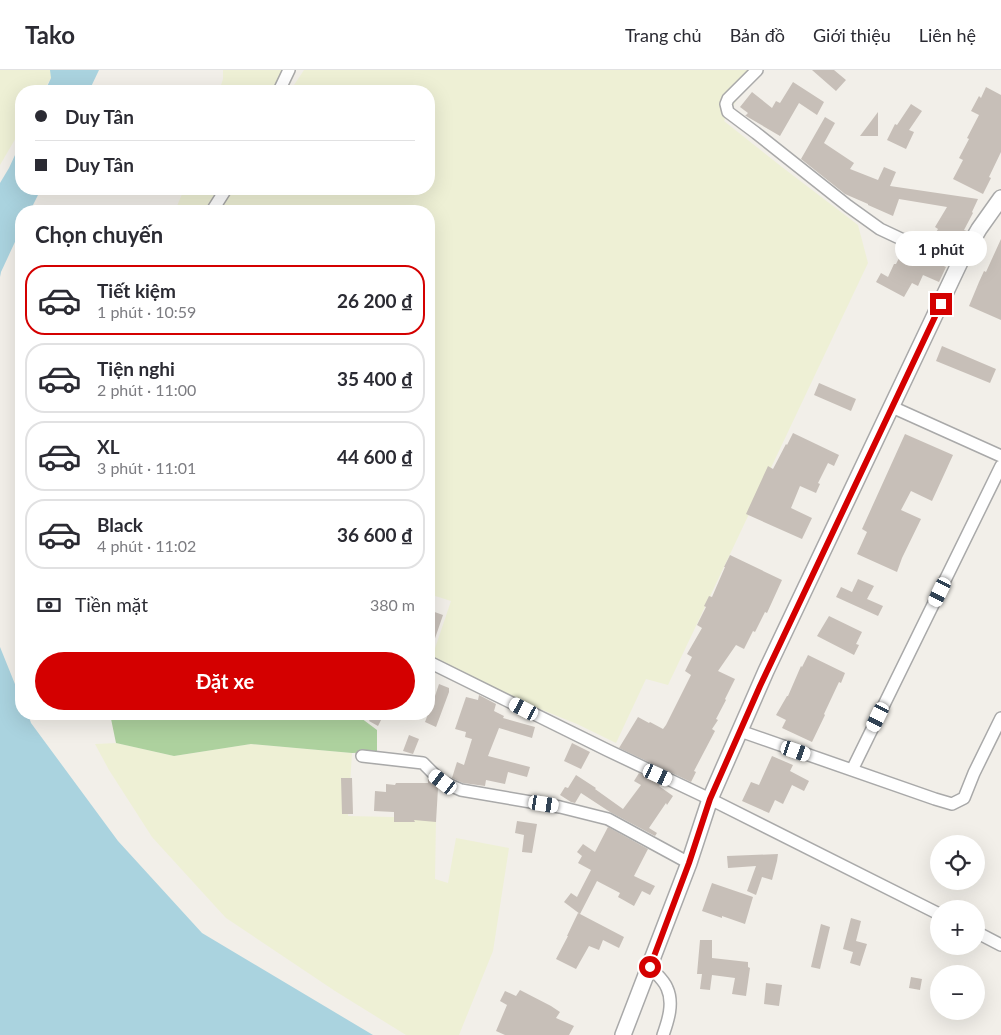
<!DOCTYPE html>
<html lang="vi">
<head>
<meta charset="utf-8">
<style>
  :root { --surface:#fff; --page:#f2f2f3; --text:#2b2b33; --muted:#7c7c81; --line:#e1e1e2; --accent:#d40000 }
  body { margin:0; font-family:Lato,sans-serif; background:var(--page); color:var(--text); height:100vh; display:flex; flex-direction:column; font-size:19px; white-space:nowrap }
  * { box-sizing:border-box; margin:0 }
  p { font-size:16px; color:var(--muted) }
  .icon { flex:none; width:28px; height:28px; fill:none; stroke:currentColor; stroke-width:2; stroke-linecap:round; stroke-linejoin:round }
  .map { position:relative; flex:1; overflow:hidden }
  .sheet { position:absolute; left:15px; top:135px; width:420px; height:515px; display:flex; flex-direction:column; background:var(--surface); border-radius:20px; box-shadow:0 5px 20px #0002 }
  .sheet>* { flex:none }
  .guide { position:absolute; left:15px; top:15px; width:420px; height:110px; border-radius:20px; box-shadow:0 5px 20px #0002; display:grid; align-content:center; height:110px; padding:0 20px; background:var(--surface) }
  .controls { position:absolute; left:930px; top:765px; display:grid; gap:10px }
  .controls a { display:grid; place-items:center; width:55px; height:55px; border-radius:50%; background:var(--surface); box-shadow:0 5px 20px #0002; font-size:25px }
  .end { position:absolute; width:22px; height:22px; margin:-11px; border:6px solid #d40000; background:#fff; box-shadow:0 0 0 2px #fff }
  .from { border-radius:50% }
  .bubble { position:absolute; height:35px; border-radius:18px; background:var(--surface); box-shadow:0 5px 20px #0002; font-size:16px; font-weight:700; line-height:35px; text-align:center }
  .car { position:absolute; width:15px; height:30px; margin:-15px -8px; border-radius:6px; box-shadow:0 0 4px 1px #0007; background:linear-gradient(#fff 24%,#345 0 40%,#fff 0 76%,#345 0 86%,#fff 0) }
  .guide b { display:flex; align-items:center; gap:18px; height:48px; font-size:19px }
  .guide b+b { border-top:1px solid var(--line) }
  .guide i { width:12px; height:12px; background:var(--text) }
  ul { padding:0; list-style:none }
  li { display:flex; align-items:center; gap:15px; height:70px; margin:0 10px 8px; padding:0 10px; border:2px solid var(--line); border-radius:20px }
  li div { flex:1 }
  li b { display:block; font-size:19px }
  li em { font-style:normal; font-weight:700 }
  li.current { border-color:var(--accent) }
  li>.icon { width:45px; height:45px; stroke-width:1.5 }
  h2 { padding:0 20px; font-size:22px; line-height:60px }
  .pay { display:flex; align-items:center; gap:12px; height:55px; padding:0 20px; font-size:19px }
  .pay p { margin-inline-start:auto }
  .button { display:flex; gap:10px; margin-top:auto; padding:10px 20px }
  .button a { flex:1; height:58px; border-radius:30px; background:var(--accent); color:#fff; font-size:20px; font-weight:700; line-height:58px; text-align:center }
  header { display:flex; align-items:center; gap:30px; box-sizing:border-box; height:70px; padding:0 25px; background:var(--surface); border-bottom:1px solid var(--line) }
  header strong { font-size:24px }
  nav { display:flex; gap:28px; margin-inline-start:auto; font-size:18px }
  .map>svg:first-child { display:block }
  .farmland { fill:#eef0d5 }
  .forest { fill:#add19e }
  .water { fill:#aad3df }
  .building { fill:#c7bfb8 }
  .lines { fill:none; stroke-linecap:round; stroke-linejoin:round }
  .minor-casing { stroke:#a9a9a9; stroke-width:14 }
  .tertiary-casing { stroke:#a9a9a9; stroke-width:18 }
  .minor { stroke:#fff; stroke-width:11 }
  .tertiary { stroke:#fff; stroke-width:15 }
  .route { stroke:#d40000; stroke-width:6 }
</style>
</head>
<body>
<header>
<strong>Tako</strong>
<nav><a>Trang chủ</a><a>Bản đồ</a><a>Giới thiệu</a><a>Liên hệ</a></nav>
</header>
<div class="map">
<svg width="1001" height="965" viewBox="0 0 1001 965">
  <rect width="100%" height="100%" fill="#f2efe9"/>
  <path class="farmland" d="M 0,0 L 51,0 L 51,8 L 43,21 L 21,21 L 21,59 L 0,95 Z
    M 223,0 L 294,0 L 282,21 L 219,21 L 223,9 Z
    M 304,0 L 755,0 L 724,51 L 782,97 L 858,155 L 868,193 L 668,615 L 646,609 L 616,673 L 577,654 L 459,606 L 430,593 L 451,531 L 429,524 L 429,141 L 175,141 L 184,119 L 429,119 L 429,21 L 290,21 Z
    M 116,673 L 174,686 L 251,674 L 352,683 L 348,746 L 436,748 L 435,809 L 448,813 L 456,768 L 509,778 L 493,881 L 459,965 L 406,965 L 335,921 L 226,848 L 204,824 L 152,767 L 109,700 L 95,674 Z"/>
  <path class="forest" d="M 110,644 L 357,644 L 357,645 L 377,660 L 377,682 L 352,683 L 251,674 L 174,686 L 116,673 Z"/>
  <path class="water" d="M 50,0 L 99,0 L 89,21 L 45,21 L 51,8 Z
    M 21,72 L 21,119 L 41,119 L 30,141 L 21,141 L 21,159 L 1,202 L 0,207 L 0,113 L 9,98 Z
    M 0,577 L 21,629 L 21,644 L 28,644 L 31,653 L 118,771 L 202,863 L 373,965 L 0,965 Z"/>
  <path class="building" d="M 812,0 L 834,0 L 846,10 L 836,21 Z
    M 793,12 L 824,32 L 817,45 L 799,33 L 780,66 L 746,46 L 745,46 L 748,43 L 740,37 L 752,22 L 772,38 L 776,31 L 780,33 Z
    M 986,17 L 1001,25 L 1001,82 L 989,107 L 991,108 L 983,124 L 953,109 L 963,90 L 959,88 L 969,69 L 967,68 L 979,45 L 971,41 L 979,26 L 981,28 Z
    M 911,34 L 922,41 L 909,60 L 914,62 L 906,79 L 887,70 L 895,54 L 897,55 Z
    M 878,42 L 878,66 L 860,66 Z
    M 825,47 L 835,53 L 824,73 L 854,93 L 850,99 L 878,110 L 884,97 L 896,102 L 890,116 L 978,129 L 972,142 L 973,143 L 964,160 L 967,161 L 956,180 L 933,167 L 938,159 L 935,157 L 947,137 L 899,129 L 893,146 L 868,135 L 868,134 L 845,124 L 801,89 Z
    M 1001,169 L 1001,250 L 969,236 L 979,212 L 984,201 L 986,202 Z
    M 904,178 L 946,197 L 939,212 L 923,205 L 918,216 L 912,213 L 904,227 L 876,212 L 881,203 L 888,207 L 894,194 L 896,194 Z
    M 942,276 L 996,299 L 990,313 L 936,291 Z
    M 819,313 L 856,329 L 851,341 L 814,325 Z
    M 793,363 L 839,385 L 834,396 L 828,393 L 818,413 L 820,414 L 816,423 L 800,416 L 791,438 L 812,448 L 802,469 L 746,444 L 768,396 L 773,399 L 786,374 L 787,375 Z
    M 905,364 L 953,385 L 932,431 L 911,421 L 901,440 L 921,449 L 902,488 L 897,502 L 857,484 L 867,462 L 862,459 Z
    M 730,485 L 782,510 L 767,543 L 765,542 L 755,562 L 753,561 L 744,579 L 736,575 L 718,601 L 735,609 L 725,629 L 726,630 L 716,649 L 718,650 L 712,659 L 715,661 L 694,701 L 696,702 L 691,712 L 619,678 L 638,647 L 649,653 L 650,652 L 663,659 L 666,655 L 691,605 L 685,601 L 692,587 L 687,584 L 702,558 L 697,555 L 706,537 L 704,536 L 709,526 L 712,527 L 725,497 L 724,497 Z
    M 858,509 L 874,516 L 867,529 L 883,536 L 878,546 L 836,527 L 841,517 L 852,522 Z
    M 429,540 L 443,545 L 430,583 L 429,582 Z
    M 829,546 L 862,562 L 856,574 L 859,575 L 854,585 L 817,566 Z
    M 808,585 L 845,603 L 841,613 L 839,612 L 824,644 L 825,645 L 812,672 L 782,658 L 786,650 L 776,645 L 787,626 L 788,626 L 801,596 L 802,597 Z
    M 439,614 L 449,618 L 449,622 L 436,657 L 425,652 L 428,644 L 429,644 Z
    M 479,625 L 496,634 L 494,641 L 504,646 L 503,648 L 535,657 L 532,668 L 499,658 L 488,686 L 530,697 L 527,707 L 508,702 L 505,714 L 486,710 L 485,716 L 463,713 L 452,708 L 457,692 L 464,695 L 472,669 L 465,667 L 466,662 L 455,659 L 466,627 L 478,630 Z
    M 373,644 L 384,644 L 378,656 L 369,651 Z
    M 409,665 L 419,669 L 413,684 L 403,681 Z
    M 572,673 L 590,682 L 581,699 L 564,691 Z
    M 772,686 L 793,695 L 790,701 L 809,711 L 804,721 L 792,715 L 783,734 L 775,730 L 769,743 L 742,731 L 751,712 L 759,715 Z
    M 639,703 L 661,714 L 659,716 L 673,726 L 667,735 L 666,733 L 649,758 L 657,763 L 655,766 L 610,742 L 581,723 L 575,733 L 571,732 L 560,725 L 565,717 L 568,718 L 576,705 L 596,718 L 595,719 L 623,739 L 641,715 L 634,711 Z
    M 341,708 L 352,708 L 353,744 L 342,744 Z
    M 428,709 L 438,718 L 436,752 L 414,750 L 415,752 L 394,752 L 394,742 L 374,741 L 375,721 L 386,722 L 386,714 L 395,715 L 396,713 L 428,713 Z
    M 517,751 L 537,754 L 532,783 L 522,782 L 524,765 L 515,763 Z
    M 608,757 L 648,779 L 634,806 L 655,816 L 650,825 L 642,821 L 634,836 L 618,827 L 620,823 L 597,811 L 580,844 L 624,867 L 619,878 L 603,870 L 599,880 L 589,876 L 576,899 L 556,889 L 568,866 L 567,866 L 578,843 L 580,844 L 564,832 L 571,823 L 577,827 L 591,800 L 578,793 L 582,786 L 577,782 L 583,774 L 595,782 Z
    M 778,784 L 777,791 L 772,810 L 762,807 L 756,825 L 747,821 L 756,796 L 728,798 L 727,786 Z
    M 712,813 L 753,827 L 745,854 L 722,846 L 722,848 L 702,841 Z
    M 851,848 L 861,851 L 856,871 L 867,874 L 860,896 L 850,893 L 853,882 L 843,879 Z
    M 821,854 L 830,857 L 820,899 L 811,897 Z
    M 700,870 L 712,870 L 712,888 L 748,892 L 748,897 L 750,898 L 746,926 L 732,924 L 735,908 L 712,905 L 710,920 L 700,919 L 702,904 L 697,904 Z
    M 911,907 L 922,909 L 920,920 L 909,918 Z
    M 766,913 L 782,915 L 779,936 L 764,934 Z
    M 520,920 L 551,936 L 560,942 L 556,948 L 574,956 L 569,965 L 505,965 L 496,961 L 507,935 L 500,931 L 505,921 L 516,926 Z"/>
  <g class="lines">
    <defs>
      <path id="minor" d="M 757,0 L 728,29 L 726,34 L 728,42 L 756,63 L 848,136 L 880,159 L 914,175 L 961,190
        M 279,21 L 289,0
        M 212,141 L 226,119
        M 892,337 L 1001,386
        M 429,592 L 607,680 L 710,729 L 939,844
        M 740,661 L 935,729 L 952,734 L 964,728 L 974,703 L 1001,648
        M 362,686 L 423,693 L 435,705 L 443,712 L 461,720 L 560,737 L 608,749 L 689,793
        M 852,700 L 1001,396
        M 976,862 L 1001,875
        M 650,897 C 655,903 664,910 667,918 C 674,933 668,951 663,965"/>
      <path id="tertiary" d="M 623,965 L 689,793 L 710,729 L 766,601 L 961,190 L 979,159 L 1001,128"/>
    </defs>
    <use href="#minor" class="minor-casing"/>
    <use href="#tertiary" class="tertiary-casing"/>
    <use href="#minor" class="minor"/>
    <use href="#tertiary" class="tertiary"/>
  </g>
  <g class="lines">
    <path class="route" d="M 650,897 L 689,793 L 710,729 L 760,616 L 941,234"/>
  </g>
</svg>
<div class="controls">
<a><svg class="icon" aria-label="locate" viewBox="0 0 24 24"><circle cx="12" cy="12" r="6"/><path d="M12 2v4M12 18v4M2 12h4M18 12h4"/></svg></a>
<a>+</a>
<a>−</a>
</div>
<i class="end from" style="left:650px;top:897px"></i>
<i class="end" style="left:941px;top:234px"></i>
<div class="bubble" style="left:895px;top:161px;width:92px">1 phút</div>
<i class="car" style="left:940px;top:522px;rotate:206deg"></i>
<i class="car" style="left:524px;top:639px;rotate:297deg"></i>
<i class="car" style="left:878px;top:647px;rotate:206deg"></i>
<i class="car" style="left:796px;top:681px;rotate:109deg"></i>
<i class="car" style="left:658px;top:705px;rotate:115deg"></i>
<i class="car" style="left:443px;top:712px;rotate:307deg"></i>
<i class="car" style="left:544px;top:734px;rotate:99deg"></i>
<div class="guide">
<b><i class="from"></i>Duy Tân</b>
<b><i></i>Duy Tân</b>
</div>
<section class="sheet">
<h2>Chọn chuyến</h2>
<ul>
<li class="current"><svg class="icon" aria-label="car" viewBox="0 0 24 24"><path d="M5 17H2v-5l4-1 3-4h7l3 4 3 1v5h-3M9 17h6M6 11h13"/><circle cx="7" cy="17" r="2"/><circle cx="17" cy="17" r="2"/></svg><div><b>Tiết kiệm</b><p>1 phút · 10:59</p></div><em>26 200 ₫</em></li>
<li><svg class="icon" aria-label="car" viewBox="0 0 24 24"><path d="M5 17H2v-5l4-1 3-4h7l3 4 3 1v5h-3M9 17h6M6 11h13"/><circle cx="7" cy="17" r="2"/><circle cx="17" cy="17" r="2"/></svg><div><b>Tiện nghi</b><p>2 phút · 11:00</p></div><em>35 400 ₫</em></li>
<li><svg class="icon" aria-label="car" viewBox="0 0 24 24"><path d="M5 17H2v-5l4-1 3-4h7l3 4 3 1v5h-3M9 17h6M6 11h13"/><circle cx="7" cy="17" r="2"/><circle cx="17" cy="17" r="2"/></svg><div><b>XL</b><p>3 phút · 11:01</p></div><em>44 600 ₫</em></li>
<li><svg class="icon" aria-label="car" viewBox="0 0 24 24"><path d="M5 17H2v-5l4-1 3-4h7l3 4 3 1v5h-3M9 17h6M6 11h13"/><circle cx="7" cy="17" r="2"/><circle cx="17" cy="17" r="2"/></svg><div><b>Black</b><p>4 phút · 11:02</p></div><em>36 600 ₫</em></li>
</ul>
<div class="pay"><svg class="icon" aria-label="cash" viewBox="0 0 24 24"><path d="M3 7h18v10H3z"/><circle cx="12" cy="12" r="2"/></svg>Tiền mặt<p>380 m</p></div>
<div class="button"><a>Đặt xe</a></div>
</section>
</div>
</body>
</html>
